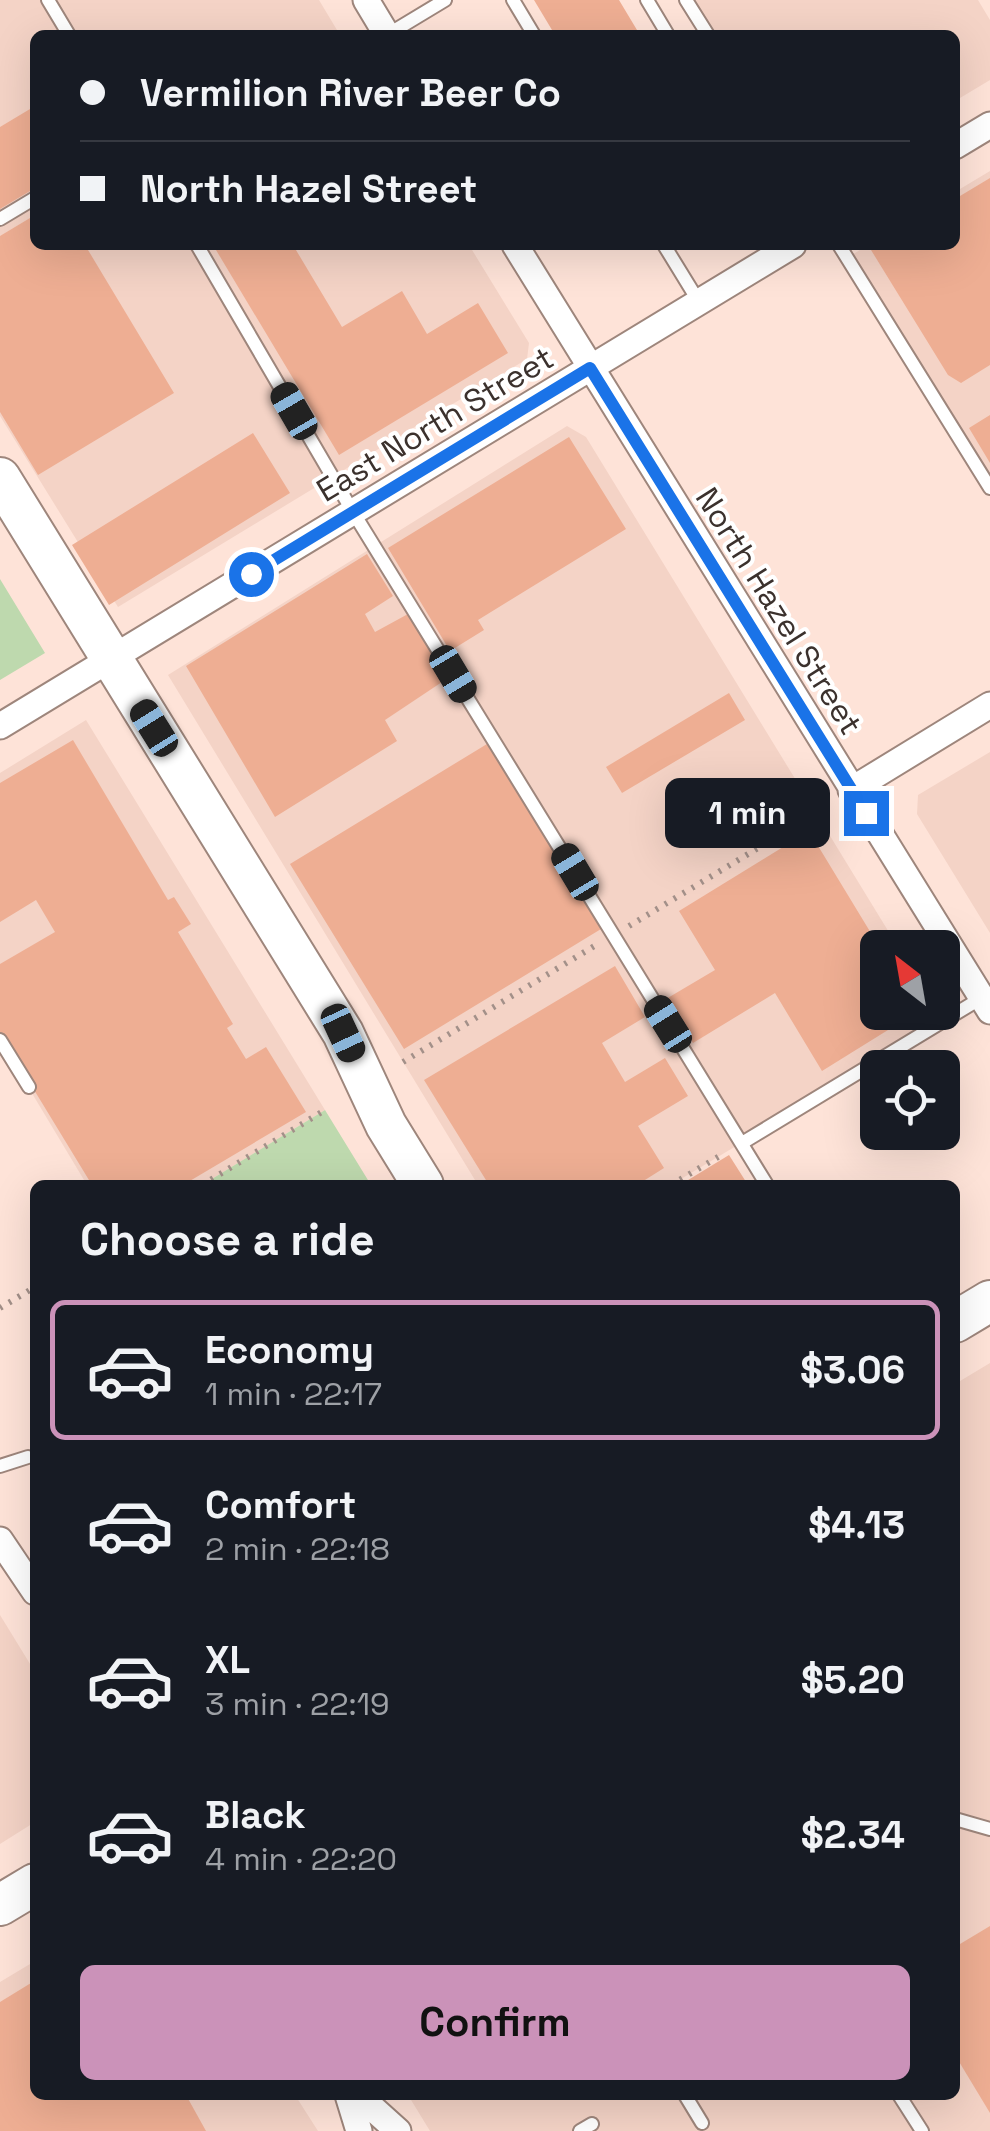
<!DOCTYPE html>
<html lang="en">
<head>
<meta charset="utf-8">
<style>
  :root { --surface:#171b24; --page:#242831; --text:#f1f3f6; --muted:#9ea1a6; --line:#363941; --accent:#cb92b9 }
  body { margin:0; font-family:"Space Grotesk",sans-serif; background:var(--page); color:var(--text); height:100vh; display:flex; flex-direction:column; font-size:38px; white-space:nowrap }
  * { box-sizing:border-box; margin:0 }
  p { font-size:32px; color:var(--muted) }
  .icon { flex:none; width:55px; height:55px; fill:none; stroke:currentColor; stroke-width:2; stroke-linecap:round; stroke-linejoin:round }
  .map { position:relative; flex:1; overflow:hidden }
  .panel { position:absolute; left:30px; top:1180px; width:930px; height:920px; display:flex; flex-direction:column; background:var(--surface); border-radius:15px; box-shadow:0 10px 40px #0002 }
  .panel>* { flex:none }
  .hud { position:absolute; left:30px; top:30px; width:930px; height:220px; border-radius:15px; box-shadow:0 10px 40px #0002; display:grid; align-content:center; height:220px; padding:0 50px; background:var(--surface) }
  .needle { width:65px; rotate:329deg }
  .tools { position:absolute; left:860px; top:930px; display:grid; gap:20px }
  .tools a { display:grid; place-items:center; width:100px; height:100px; border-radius:15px; background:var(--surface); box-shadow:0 10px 40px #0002; font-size:50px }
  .end { position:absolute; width:45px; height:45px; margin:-22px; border:12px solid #1a73e8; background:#fff; box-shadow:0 0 0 5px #fff }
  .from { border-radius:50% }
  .bubble { position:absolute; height:70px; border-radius:15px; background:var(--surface); box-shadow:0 10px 40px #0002; font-size:32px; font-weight:700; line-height:70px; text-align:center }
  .car { position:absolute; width:30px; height:60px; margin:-30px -15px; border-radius:12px; box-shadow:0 0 8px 2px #0007; background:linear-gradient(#222 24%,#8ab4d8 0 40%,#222 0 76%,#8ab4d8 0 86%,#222 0) }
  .hud b { display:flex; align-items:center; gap:35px; height:95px; font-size:38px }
  .hud b+b { border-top:2px solid var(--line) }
  .hud i { width:25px; height:25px; background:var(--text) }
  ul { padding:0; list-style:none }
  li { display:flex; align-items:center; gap:30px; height:140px; margin:0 20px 15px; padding:0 30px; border:5px solid transparent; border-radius:15px }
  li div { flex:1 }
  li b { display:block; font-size:38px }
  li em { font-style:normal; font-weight:700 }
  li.selected { border-color:var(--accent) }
  li>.icon { width:90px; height:90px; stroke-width:1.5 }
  h2 { padding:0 50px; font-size:45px; line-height:120px }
  .action { display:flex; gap:20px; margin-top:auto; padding:20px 50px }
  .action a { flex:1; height:115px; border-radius:15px; background:var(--accent); color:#111; font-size:40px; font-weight:700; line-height:115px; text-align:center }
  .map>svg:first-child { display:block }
  .built { fill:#f4d3c6 }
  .green { fill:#bed9ae }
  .building { fill:#eeae93 }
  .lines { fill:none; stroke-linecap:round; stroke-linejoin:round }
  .service-casing { stroke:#9e867c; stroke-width:16 }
  .minor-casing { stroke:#9e867c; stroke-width:29 }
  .primary-casing { stroke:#9e867c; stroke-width:44 }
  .path { stroke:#a39089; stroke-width:6; stroke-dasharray:2.5 8; stroke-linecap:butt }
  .service { stroke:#fff; stroke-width:12 }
  .minor { stroke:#fff; stroke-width:25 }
  .primary { stroke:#fff; stroke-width:40 }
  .route { stroke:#1a73e8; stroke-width:12 }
  .labels { text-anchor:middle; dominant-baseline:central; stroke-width:8; stroke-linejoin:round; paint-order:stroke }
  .street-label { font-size:32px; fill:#3b312d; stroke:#fff }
</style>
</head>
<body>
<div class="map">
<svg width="990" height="2131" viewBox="0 0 990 2131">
  <rect width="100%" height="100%" fill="#fee3d8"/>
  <path class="built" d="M 0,0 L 319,0 L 340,35 L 35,35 L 35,245 L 469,245 L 529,343 L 527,359 L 118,607 L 0,416 Z
    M 686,0 L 978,0 L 990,20 L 990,80 L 955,101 L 955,35 L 708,35 Z
    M 990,171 L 990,488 L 847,258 L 868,245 L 955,245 L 955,192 Z
    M 567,426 L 586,437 L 898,947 L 878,948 L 878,1012 L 937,1013 L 943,1022 L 671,1185 L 478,1185 L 168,675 Z
    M 86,720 L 325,1110 L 202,1185 L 87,1185 L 0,1040 L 0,773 Z
    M 990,752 L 990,933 L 917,814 L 918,795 Z
    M 990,1363 L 990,2131 L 430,2131 L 408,2095 L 955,2095 L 955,1384 Z
    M 0,1615 L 35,1672 L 35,1822 L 0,1844 Z
    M 35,1961 L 35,2095 L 295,2095 L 318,2131 L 0,2131 L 0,1982 Z"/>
  <path class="green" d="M 0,579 L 45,653 L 0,680 Z
    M 325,1110 L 371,1185 L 202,1185 Z"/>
  <path class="building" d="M 534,0 L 619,0 L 640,35 L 555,35 Z
    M 35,106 L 35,188 L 0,209 L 0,127 Z
    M 990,178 L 990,365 L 961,383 L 948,375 L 871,250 L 880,245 L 955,245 L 955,199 Z
    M 35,215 L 35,245 L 85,245 L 174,393 L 38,475 L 0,412 L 0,236 Z
    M 213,245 L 293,245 L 342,327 L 402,291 L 427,334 L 478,303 L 508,353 L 339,455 Z
    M 990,415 L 990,463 L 969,428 Z
    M 253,433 L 290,493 L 109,605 L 72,545 Z
    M 569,437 L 626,529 L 478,620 L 484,630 L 450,651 L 388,548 Z
    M 367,554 L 393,596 L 365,614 L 375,632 L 408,614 L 448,678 L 385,720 L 397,741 L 275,817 L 186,666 Z
    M 729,693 L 745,720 L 622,793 L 606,767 Z
    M 73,740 L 168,900 L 174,897 L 191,924 L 178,932 L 233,1024 L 227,1028 L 246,1059 L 266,1047 L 306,1112 L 183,1185 L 92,1185 L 0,1034 L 0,964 L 55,932 L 36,900 L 0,922 L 0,783 Z
    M 487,744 L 601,929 L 404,1049 L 290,864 Z
    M 809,831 L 880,948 L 878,948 L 878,1012 L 917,1012 L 822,1071 L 775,993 L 693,1043 L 666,999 L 715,970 L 679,911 Z
    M 615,966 L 645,1017 L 602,1043 L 625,1082 L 665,1058 L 688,1096 L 638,1126 L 664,1168 L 637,1185 L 489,1185 L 424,1080 Z
    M 729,1155 L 748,1185 L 680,1185 Z
    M 990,1926 L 990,2113 L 955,2055 L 955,1947 Z
    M 31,1983 L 35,1984 L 35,2095 L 186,2095 L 206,2131 L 0,2131 L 0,2002 Z"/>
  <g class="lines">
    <defs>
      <path id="service" d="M 48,0 L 69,35
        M 513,0 L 534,35
        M 647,0 L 668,35
        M 686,0 L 708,35
        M 387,35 L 445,0
        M 0,219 L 35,198
        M 197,245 L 353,512 L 767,1185
        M 664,245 L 699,302
        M 839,245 L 990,488
        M 0,1040 L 29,1087
        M 742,1143 L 983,997
        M 0,1466 L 28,1457
        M 955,1819 L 990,1829
        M 685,2095 L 702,2123
        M 899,2095 L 922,2131
        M 580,2131 L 592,2124"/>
      <path id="minor" d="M 366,0 L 387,35
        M 955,146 L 990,125
        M 515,245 L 990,1011
        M 0,726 L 793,245
        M 851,790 L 990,705
        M 0,1540 L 35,1592
        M 348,2095 L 359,2131
        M 358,2095 L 398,2131"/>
      <path id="primary" d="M 0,478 L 343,1033 L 386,1125 L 423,1185
        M 955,1322 L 990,1301
        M 0,1905 L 35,1884"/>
    </defs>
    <use href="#service" class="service-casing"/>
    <use href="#minor" class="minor-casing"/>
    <use href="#primary" class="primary-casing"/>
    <path class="path" d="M 629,926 L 816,813
      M 403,1062 L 596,945
      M 202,1185 L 325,1110
      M 671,1185 L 723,1154
      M 0,1308 L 35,1287"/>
    <use href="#service" class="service"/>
    <use href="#minor" class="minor"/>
    <use href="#primary" class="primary"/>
  </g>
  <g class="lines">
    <path class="route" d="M 251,574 L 590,368 L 866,813"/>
  </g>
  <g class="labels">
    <g class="street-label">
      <text transform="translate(435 424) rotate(-31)">East North Street</text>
      <text transform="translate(779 611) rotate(58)">North Hazel Street</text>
    </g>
  </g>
</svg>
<div class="tools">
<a><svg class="needle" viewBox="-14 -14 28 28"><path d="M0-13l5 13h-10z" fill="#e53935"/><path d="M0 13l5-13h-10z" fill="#9ea1a6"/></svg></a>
<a><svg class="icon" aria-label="locate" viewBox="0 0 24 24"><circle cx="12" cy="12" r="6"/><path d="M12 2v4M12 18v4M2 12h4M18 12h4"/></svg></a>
</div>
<i class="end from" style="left:251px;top:574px"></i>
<i class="end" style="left:866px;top:813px"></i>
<div class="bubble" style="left:665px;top:778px;width:165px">1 min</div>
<i class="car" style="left:294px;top:411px;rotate:330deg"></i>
<i class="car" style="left:453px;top:674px;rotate:149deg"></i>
<i class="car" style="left:154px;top:728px;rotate:328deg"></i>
<i class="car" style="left:575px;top:872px;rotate:329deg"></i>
<i class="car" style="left:668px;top:1024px;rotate:328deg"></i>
<i class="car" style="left:343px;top:1033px;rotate:155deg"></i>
<div class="hud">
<b><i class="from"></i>Vermilion River Beer Co</b>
<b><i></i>North Hazel Street</b>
</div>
<section class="panel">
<h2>Choose a ride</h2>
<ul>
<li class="selected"><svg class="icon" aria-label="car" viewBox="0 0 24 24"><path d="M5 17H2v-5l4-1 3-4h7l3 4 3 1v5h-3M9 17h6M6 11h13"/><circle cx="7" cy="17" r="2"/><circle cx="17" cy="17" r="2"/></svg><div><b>Economy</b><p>1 min · 22:17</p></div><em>$3.06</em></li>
<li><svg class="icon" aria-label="car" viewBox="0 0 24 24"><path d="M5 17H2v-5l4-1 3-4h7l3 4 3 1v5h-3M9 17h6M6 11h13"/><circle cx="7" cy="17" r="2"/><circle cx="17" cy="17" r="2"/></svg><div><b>Comfort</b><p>2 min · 22:18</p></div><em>$4.13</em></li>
<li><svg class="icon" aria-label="car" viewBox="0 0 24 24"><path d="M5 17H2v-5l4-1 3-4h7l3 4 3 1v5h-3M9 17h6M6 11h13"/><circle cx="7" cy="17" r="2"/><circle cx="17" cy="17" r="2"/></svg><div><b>XL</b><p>3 min · 22:19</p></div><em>$5.20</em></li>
<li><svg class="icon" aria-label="car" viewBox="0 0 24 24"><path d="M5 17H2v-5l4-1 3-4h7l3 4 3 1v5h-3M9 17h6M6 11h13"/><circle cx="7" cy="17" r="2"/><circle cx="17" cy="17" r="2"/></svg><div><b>Black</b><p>4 min · 22:20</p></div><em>$2.34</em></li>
</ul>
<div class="action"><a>Confirm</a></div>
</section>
</div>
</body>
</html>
